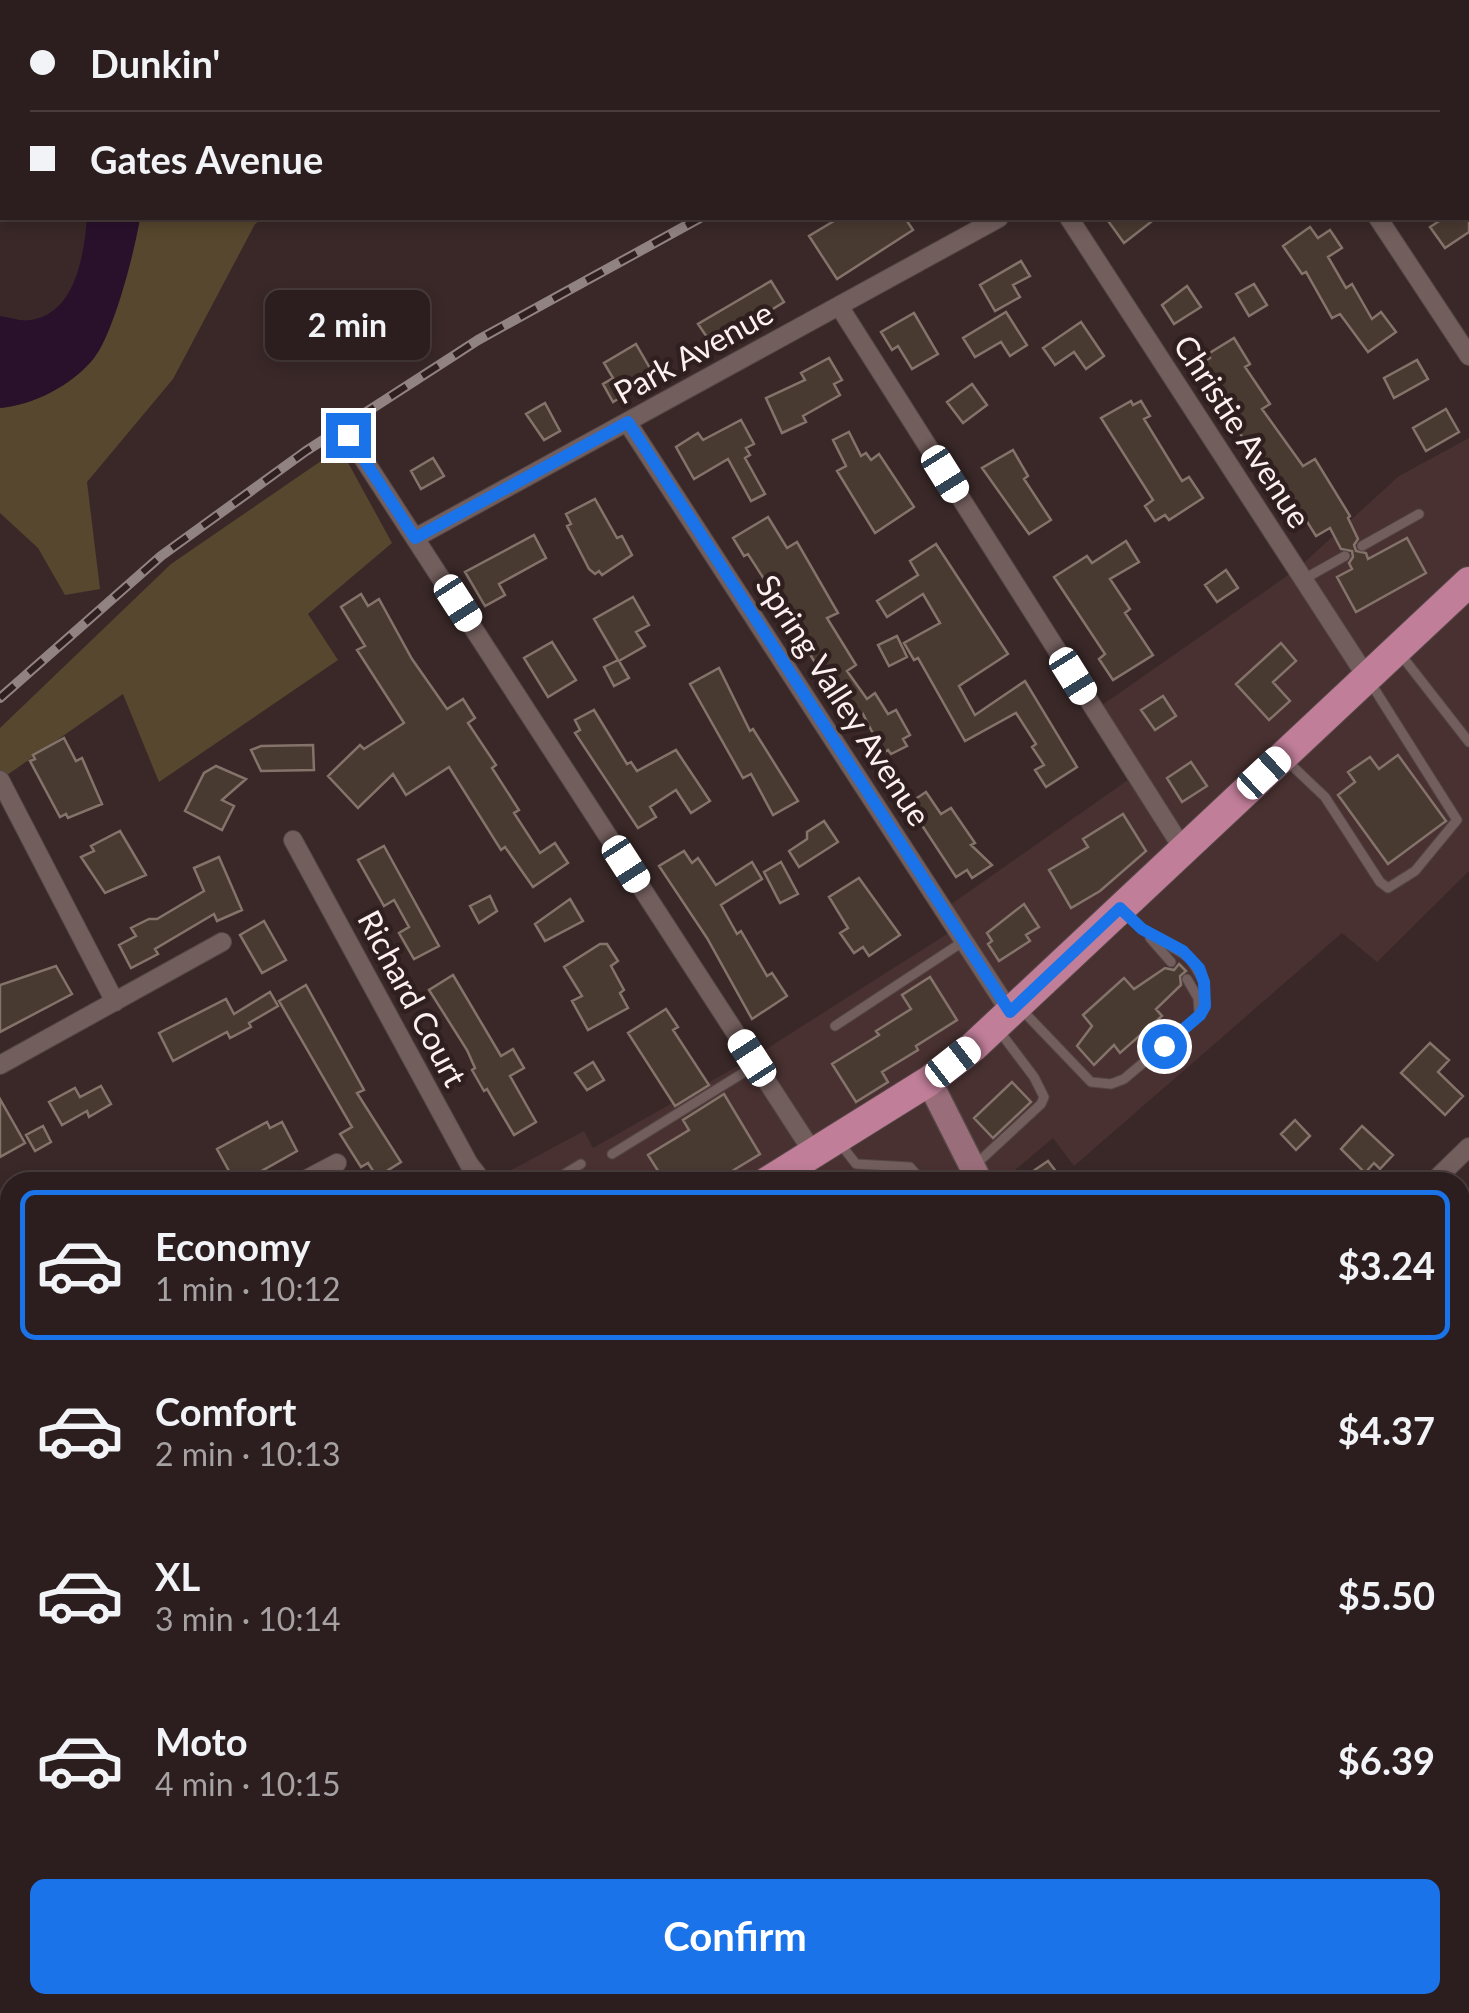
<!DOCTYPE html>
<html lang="en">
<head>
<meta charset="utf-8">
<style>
  :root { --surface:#2c1e1e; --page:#382b2b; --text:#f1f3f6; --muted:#a6a2a4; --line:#483c3c; --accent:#1a73e8 }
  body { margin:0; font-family:Lato,sans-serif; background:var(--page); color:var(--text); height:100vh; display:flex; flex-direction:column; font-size:38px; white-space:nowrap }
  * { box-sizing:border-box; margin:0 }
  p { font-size:32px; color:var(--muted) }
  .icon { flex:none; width:55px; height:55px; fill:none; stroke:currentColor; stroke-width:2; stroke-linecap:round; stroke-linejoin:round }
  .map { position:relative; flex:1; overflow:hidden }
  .side { position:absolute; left:0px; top:1172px; width:1470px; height:842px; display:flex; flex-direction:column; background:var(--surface); border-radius:30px 30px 0 0; box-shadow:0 5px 15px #0003,0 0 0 2px var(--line) }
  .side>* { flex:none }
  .top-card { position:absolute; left:0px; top:0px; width:1470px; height:220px; box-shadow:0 5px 15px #0003,0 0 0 2px var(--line); display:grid; align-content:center; height:220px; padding:0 30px; background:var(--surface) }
  .end { position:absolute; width:45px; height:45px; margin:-22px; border:12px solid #1a73e8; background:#fff; box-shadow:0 0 0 5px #fff }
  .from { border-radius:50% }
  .bubble { position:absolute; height:70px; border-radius:15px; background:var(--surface); box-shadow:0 5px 15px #0003,0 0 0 2px var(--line); font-size:32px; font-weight:700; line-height:70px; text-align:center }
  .car { position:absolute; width:30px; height:60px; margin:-30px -15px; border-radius:12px; box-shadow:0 0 8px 2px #0007; background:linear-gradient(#fff 24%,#345 0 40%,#fff 0 76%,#345 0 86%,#fff 0) }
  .top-card b { display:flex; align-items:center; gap:35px; height:95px; font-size:38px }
  .top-card b+b { border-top:2px solid var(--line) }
  .top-card i { width:25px; height:25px; background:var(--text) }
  ul { padding:18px 0 0; list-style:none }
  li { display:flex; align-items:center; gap:30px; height:150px; margin:0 20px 15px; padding:0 10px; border:5px solid transparent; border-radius:15px }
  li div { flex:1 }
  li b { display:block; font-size:38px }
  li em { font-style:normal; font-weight:700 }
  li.current { border-color:var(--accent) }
  li>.icon { width:90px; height:90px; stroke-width:1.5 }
  .primary-button { display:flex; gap:20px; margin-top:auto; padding:20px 30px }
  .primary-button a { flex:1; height:115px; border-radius:15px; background:var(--accent); color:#fff; font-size:40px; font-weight:700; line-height:115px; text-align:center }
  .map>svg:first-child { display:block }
  .built { fill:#493131 }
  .green { fill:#57472e }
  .water { fill:#29112c }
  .building { fill:#493a31; stroke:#84736a; stroke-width:2.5 }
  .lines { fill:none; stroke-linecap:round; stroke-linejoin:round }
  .lane-casing { stroke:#554747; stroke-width:11 }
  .street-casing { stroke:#554747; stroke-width:20 }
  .secondary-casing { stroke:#554747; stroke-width:28 }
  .primary-casing { stroke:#554747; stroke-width:32 }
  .lane { stroke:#725e5d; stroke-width:9 }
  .street { stroke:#725e5d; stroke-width:18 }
  .secondary { stroke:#996e7a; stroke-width:25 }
  .primary { stroke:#c07e98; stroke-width:30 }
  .rail-casing { stroke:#928383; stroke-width:10 }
  .rail { stroke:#2f1f1e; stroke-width:6; stroke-dasharray:19; stroke-linecap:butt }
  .route { stroke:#1a73e8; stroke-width:12 }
  .labels { text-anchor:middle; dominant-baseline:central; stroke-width:9; stroke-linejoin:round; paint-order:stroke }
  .street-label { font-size:32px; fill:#fcf0f0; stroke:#2f1f1e }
</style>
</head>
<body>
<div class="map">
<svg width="1469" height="2013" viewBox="0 0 1469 2013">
  <rect width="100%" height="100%" fill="#3a2828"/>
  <path class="built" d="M 1469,438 L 1469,871 L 1377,962 L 1342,933 L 1074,1166 L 1053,1138 L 1001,1182 L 504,1182 L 502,1175 L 584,1131 L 593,1148 L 752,1058 L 955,929 L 943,910 L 1135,775 L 1095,710 L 1297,569 L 1399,476 Z
    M 10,1478 L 10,1637 L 0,1642 L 0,1483 Z"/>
  <path class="green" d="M 0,0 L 95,0 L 2,2 L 0,132 Z
    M 217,0 L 537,0 L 214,2 Z
    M 670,0 L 975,0 L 699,2 Z
    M 140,218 L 264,218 L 255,224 L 173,379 L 87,482 L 100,589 L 65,595 L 38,548 L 0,513 L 0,408 C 33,405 73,385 94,358 C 103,345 137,236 140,218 Z
    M 340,448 L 392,543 L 308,614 L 338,660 L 159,782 L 123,694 L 0,780 L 0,728 L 171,564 Z"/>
  <path class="water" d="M 87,218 L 140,218 C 135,250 114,333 94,358 C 72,385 34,405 0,408 L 0,316 C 9,317 22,322 31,320 C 76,313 84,254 87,218 Z"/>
  <path class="building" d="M 839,218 L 905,218 L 913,230 L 837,279 L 809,236 Z
    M 1106,218 L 1156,218 L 1124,243 Z
    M 1444,218 L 1469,218 L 1469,232 L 1445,248 L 1430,227 Z
    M 1310,227 L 1318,238 L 1330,230 L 1342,248 L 1328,257 L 1346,288 L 1352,284 L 1372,319 L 1381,312 L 1396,332 L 1368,352 L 1340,314 L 1332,318 L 1306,272 L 1302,274 L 1283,246 Z
    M 1021,261 L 1030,276 L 1013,285 L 1020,297 L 995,311 L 980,285 Z
    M 771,281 L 784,302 L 713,346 L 698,324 Z
    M 1254,284 L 1267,305 L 1249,316 L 1236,294 Z
    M 1187,286 L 1201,307 L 1174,324 L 1162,305 Z
    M 1006,312 L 1027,345 L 1010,356 L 1001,342 L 975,357 L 963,338 Z
    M 914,313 L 938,354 L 912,369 L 898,346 L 892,350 L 881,332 Z
    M 1081,322 L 1104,356 L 1086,369 L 1074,352 L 1055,365 L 1043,348 Z
    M 1234,338 L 1250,364 L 1245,367 L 1270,404 L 1262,409 L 1303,466 L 1315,459 L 1350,516 L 1348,518 L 1358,539 L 1354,545 L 1356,551 L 1366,553 L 1368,559 L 1407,538 L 1426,573 L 1356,612 L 1337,577 L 1352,569 L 1349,563 L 1353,557 L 1352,551 L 1341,549 L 1330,528 L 1316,536 L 1268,459 L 1260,465 L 1197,366 L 1210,358 L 1208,354 Z
    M 636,344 L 655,377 L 613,402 L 603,384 L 613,378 L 604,363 Z
    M 829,358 L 842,380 L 834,384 L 840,395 L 803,416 L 806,422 L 782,433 L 766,398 L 805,380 L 801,373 Z
    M 1417,360 L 1428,379 L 1394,398 L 1384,378 Z
    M 972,384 L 987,405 L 963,423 L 947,402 Z
    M 1131,401 L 1133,405 L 1141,401 L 1150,416 L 1144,419 L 1182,481 L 1189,477 L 1203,498 L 1169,520 L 1165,515 L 1155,521 L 1145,506 L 1153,500 L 1101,418 Z
    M 545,403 L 560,431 L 544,440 L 526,414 Z
    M 1446,409 L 1459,432 L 1426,451 L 1413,428 Z
    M 741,420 L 754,444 L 746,448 L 750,455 L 745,458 L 765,494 L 751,501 L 728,459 L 694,479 L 676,447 L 698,433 L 703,440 Z
    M 849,432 L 861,456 L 866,453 L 871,460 L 879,454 L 914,507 L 875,533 L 837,471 L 846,466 L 833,440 Z
    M 1013,450 L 1028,476 L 1024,479 L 1051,520 L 1029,534 L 982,468 Z
    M 433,458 L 444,476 L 421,489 L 411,471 Z
    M 595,499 L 617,538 L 622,536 L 632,555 L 602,575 L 599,571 L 595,574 L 589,569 L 567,526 L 571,524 L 566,514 Z
    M 768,517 L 787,548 L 797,542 L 838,613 L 827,618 L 856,665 L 847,671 L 867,699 L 875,693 L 888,714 L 896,710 L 910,735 L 903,739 L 907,746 L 891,754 L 888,750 L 883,753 L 863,714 L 851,722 L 771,590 L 748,554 L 744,556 L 733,538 Z
    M 534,535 L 546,558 L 499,584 L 505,595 L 485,606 L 465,572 Z
    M 1126,541 L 1139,562 L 1110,579 L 1130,609 L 1125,613 L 1153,655 L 1113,680 L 1099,659 L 1105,654 L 1054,577 L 1087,556 L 1092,563 Z
    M 936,544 L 1008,654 L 959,686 L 975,715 L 1025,681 L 1077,767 L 1046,787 L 1035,770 L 1044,765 L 1032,747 L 1036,744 L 1016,713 L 965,741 L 918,658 L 914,660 L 904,643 L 940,623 L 923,594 L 887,617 L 877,601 L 918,575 L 910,561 Z
    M 1226,570 L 1238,588 L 1217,602 L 1205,585 Z
    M 361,594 L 368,606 L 379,599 L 412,659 L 447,709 L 463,699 L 475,718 L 468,723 L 496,765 L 492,768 L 519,810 L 514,813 L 540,853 L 555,843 L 568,863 L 533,887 L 505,847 L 501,850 L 449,767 L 406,795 L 393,774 L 358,808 L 328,776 L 360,745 L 364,749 L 404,723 L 357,650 L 365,646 L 341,607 Z
    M 633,597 L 649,625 L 636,632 L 645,646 L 619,661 L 629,678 L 614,686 L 604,667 L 618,660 L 594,619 Z
    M 897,636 L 907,657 L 889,666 L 878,645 Z
    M 552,642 L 576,680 L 548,697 L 524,658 Z
    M 1281,643 L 1296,661 L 1273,682 L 1290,701 L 1269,720 L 1236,684 Z
    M 719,668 L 750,731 L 753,729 L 798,801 L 773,815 L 751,774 L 743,778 L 690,684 Z
    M 1163,696 L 1176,716 L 1155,730 L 1141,710 Z
    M 594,710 L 627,764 L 631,762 L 637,771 L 676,750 L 710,801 L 691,813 L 676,790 L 650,807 L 656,817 L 638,828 L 575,733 L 580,730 L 575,720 Z
    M 64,738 L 76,761 L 82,758 L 102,804 L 68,818 L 66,814 L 60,817 L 30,761 L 35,759 L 33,755 Z
    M 313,745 L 314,770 L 261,771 L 251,750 L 261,746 Z
    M 1398,755 L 1446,821 L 1388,864 L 1338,795 L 1355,782 L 1348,772 L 1370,757 L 1379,769 Z
    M 1191,762 L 1207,786 L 1182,802 L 1167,778 Z
    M 216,766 L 246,779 L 222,800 L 234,806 L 222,830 L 185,811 L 204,773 Z
    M 926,792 L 941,814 L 951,808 L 975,843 L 971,845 L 992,865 L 972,878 L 967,870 L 956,877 L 908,804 Z
    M 1123,814 L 1146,851 L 1100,891 L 1071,908 L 1049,870 L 1088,847 L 1083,839 Z
    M 824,821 L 838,842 L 799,867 L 789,851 L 807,839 L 807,832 Z
    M 120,831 L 146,875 L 105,893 L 81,857 L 94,851 L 91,846 Z
    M 384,846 L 439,946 L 414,959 L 399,933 L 409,927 L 394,900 L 384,906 L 358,860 Z
    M 684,851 L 692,863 L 698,858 L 716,885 L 752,862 L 762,879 L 721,905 L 737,934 L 741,931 L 767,976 L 772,973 L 787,996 L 752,1019 L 707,938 L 659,866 Z
    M 219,857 L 242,910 L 217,921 L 214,914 L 155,949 L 158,954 L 131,968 L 119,945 L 136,936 L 131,928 L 149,919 L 157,919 L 204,891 L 194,868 Z
    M 781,862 L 798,894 L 780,903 L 764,872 Z
    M 859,878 L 900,935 L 869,956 L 863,947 L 854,953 L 840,933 L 848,928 L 829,897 Z
    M 490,896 L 497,911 L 479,923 L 470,906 Z
    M 570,899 L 583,921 L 545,941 L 535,924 Z
    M 1024,904 L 1039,927 L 1026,935 L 1030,941 L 999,961 L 988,944 L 992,941 L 987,933 Z
    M 264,921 L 286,960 L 262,973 L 240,935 Z
    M 600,944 L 607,944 L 618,961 L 611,966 L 624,990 L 620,993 L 628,1008 L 588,1030 L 572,1001 L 582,996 L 564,967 Z
    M 1179,964 L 1186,971 L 1180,976 L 1181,985 L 1156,1009 L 1162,1016 L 1120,1053 L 1114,1045 L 1094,1065 L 1077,1046 L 1092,1026 L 1083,1015 L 1124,978 L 1134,989 L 1165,968 L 1174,970 Z
    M 56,966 L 72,994 L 0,1032 L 0,985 Z
    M 453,975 L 501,1056 L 513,1049 L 524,1068 L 510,1076 L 536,1122 L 514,1135 L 487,1089 L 484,1091 L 472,1070 L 475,1068 L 467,1050 L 429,990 Z
    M 930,977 L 957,1020 L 916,1046 L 918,1050 L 882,1072 L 888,1082 L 856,1102 L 832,1064 L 879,1035 L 876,1031 L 911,1009 L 902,995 Z
    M 306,985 L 364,1090 L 357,1093 L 401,1162 L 377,1177 L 368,1163 L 361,1167 L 340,1134 L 352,1127 L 279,1001 Z
    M 270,992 L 278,1006 L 249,1023 L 251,1027 L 230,1038 L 227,1032 L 173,1061 L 159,1033 L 226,999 L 234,1014 Z
    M 666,1009 L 678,1027 L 673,1030 L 709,1085 L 675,1106 L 628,1033 Z
    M 1430,1043 L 1449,1060 L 1438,1072 L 1463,1096 L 1445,1115 L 1401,1073 Z
    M 593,1062 L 604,1080 L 587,1090 L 575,1073 Z
    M 1012,1082 L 1031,1102 L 993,1138 L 974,1118 Z
    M 101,1086 L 111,1104 L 89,1117 L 87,1111 L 62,1125 L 49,1102 L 75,1088 L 80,1097 Z
    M 724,1094 L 760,1154 L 714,1182 L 665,1182 L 648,1155 L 689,1130 L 683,1120 Z
    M 0,1099 L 25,1143 L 0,1157 Z
    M 1295,1120 L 1310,1136 L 1296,1150 L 1281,1134 Z
    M 267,1122 L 270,1128 L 282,1122 L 297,1151 L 242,1182 L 235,1182 L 217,1149 Z
    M 43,1126 L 51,1142 L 35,1151 L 26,1135 Z
    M 1362,1126 L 1393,1155 L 1380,1169 L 1374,1163 L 1365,1173 L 1341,1149 Z
    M 1048,1161 L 1064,1182 L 1017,1182 Z"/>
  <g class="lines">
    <defs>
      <path id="lane" d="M 1362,546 L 1419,514
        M 1304,579 L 1345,556
        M 1401,655 L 1469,742
        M 1287,761 L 1325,797 L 1380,882 L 1388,888 L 1415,871 L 1457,820 L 1370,682
        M 1150,938 L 1171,962
        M 1187,979 L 1198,998 L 1199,1012
        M 1022,1010 L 1091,1082 L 1111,1084 L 1124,1079 L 1200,1015 L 1205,1006 L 1204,982 L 1190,958 L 1142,929 L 1126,913
        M 835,1026 L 964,941
        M 839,1142 L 856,1164 L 910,1167 L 923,1182
        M 612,1154 L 756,1065
        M 973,1167 L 1041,1104 L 1044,1097 L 1034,1077 L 1000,1032
        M 551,1182 L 581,1164
        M 0,1715 L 10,1710"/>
      <path id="street" d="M 1391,2 L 1395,0
        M 1069,218 L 1366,676
        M 1378,218 L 1469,356
        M 839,306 L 1183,849
        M 627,422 L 1010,1012
        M 348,435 L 814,1154
        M 415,538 L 999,218
        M 0,780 L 115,1002
        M 293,840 L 469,1164 L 483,1182
        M 0,1065 L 222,942
        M 301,1182 L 337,1163
        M 1433,1182 L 1469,1147
        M 0,1307 L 10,1326
        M 0,1341 L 10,1336
        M 1460,1598 L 1469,1590
        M 0,1771 L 10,1767
        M 1460,1955 L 1469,1951
        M 613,2005 L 617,2013
        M 911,2005 L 915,2013
        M 168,2013 L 183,2005
        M 789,2013 L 805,2005
        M 1330,2013 L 1346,2005"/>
      <path id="secondary" d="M 929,1081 L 980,1182
        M 1392,2005 L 1395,2013"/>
      <path id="primary" d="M 767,1182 L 929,1081 L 973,1047 L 1469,582
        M 0,1642 L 10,1637"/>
    </defs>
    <use href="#lane" class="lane-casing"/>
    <use href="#street" class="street-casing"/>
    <use href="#secondary" class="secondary-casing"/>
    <use href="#primary" class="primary-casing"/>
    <use href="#lane" class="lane"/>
    <use href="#street" class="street"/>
    <use href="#secondary" class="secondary"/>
    <use href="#primary" class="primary"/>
    <defs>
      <path id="rail" d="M 1090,2 L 1095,0
        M 0,698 L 161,556 L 306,451 L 478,340 L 700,218"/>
    </defs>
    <use href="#rail" class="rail-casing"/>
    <use href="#rail" class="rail"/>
  </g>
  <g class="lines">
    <path class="route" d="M 348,435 L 415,538 L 628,422 L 1010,1012 L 1120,908 L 1142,929 L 1183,951 L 1199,968 L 1204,982 L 1205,1006 L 1200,1015 L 1164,1046"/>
  </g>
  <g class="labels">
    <g class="street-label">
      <text transform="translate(693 352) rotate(-29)">Park Avenue</text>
      <text transform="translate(1243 431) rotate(57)">Christie Avenue</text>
      <text transform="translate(844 700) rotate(57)">Spring Valley Avenue</text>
      <text transform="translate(413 998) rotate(62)">Richard Court</text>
    </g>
  </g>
</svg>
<i class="end from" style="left:1164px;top:1046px"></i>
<i class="end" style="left:348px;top:435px"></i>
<div class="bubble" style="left:265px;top:290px;width:165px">2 min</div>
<i class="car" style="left:945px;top:474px;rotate:148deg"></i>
<i class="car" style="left:458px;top:603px;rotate:147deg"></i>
<i class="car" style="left:1073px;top:676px;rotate:148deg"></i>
<i class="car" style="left:1264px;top:773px;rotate:47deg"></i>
<i class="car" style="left:626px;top:864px;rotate:147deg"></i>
<i class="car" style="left:752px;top:1058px;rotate:327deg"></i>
<i class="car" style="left:953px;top:1062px;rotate:52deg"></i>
<div class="top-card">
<b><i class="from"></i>Dunkin'</b>
<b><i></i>Gates Avenue</b>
</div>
<section class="side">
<ul>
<li class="current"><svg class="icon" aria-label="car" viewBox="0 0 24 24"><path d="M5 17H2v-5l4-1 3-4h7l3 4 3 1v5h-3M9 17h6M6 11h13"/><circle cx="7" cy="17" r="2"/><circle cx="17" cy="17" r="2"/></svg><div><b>Economy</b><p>1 min · 10:12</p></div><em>$3.24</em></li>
<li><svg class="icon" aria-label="car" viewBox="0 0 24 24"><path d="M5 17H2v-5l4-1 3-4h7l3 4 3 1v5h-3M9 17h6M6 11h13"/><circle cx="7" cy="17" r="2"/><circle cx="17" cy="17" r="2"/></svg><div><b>Comfort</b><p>2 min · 10:13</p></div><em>$4.37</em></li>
<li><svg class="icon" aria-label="car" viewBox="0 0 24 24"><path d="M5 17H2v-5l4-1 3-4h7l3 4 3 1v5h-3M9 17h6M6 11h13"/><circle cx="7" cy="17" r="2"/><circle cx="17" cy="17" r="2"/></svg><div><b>XL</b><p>3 min · 10:14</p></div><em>$5.50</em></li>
<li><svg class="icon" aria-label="car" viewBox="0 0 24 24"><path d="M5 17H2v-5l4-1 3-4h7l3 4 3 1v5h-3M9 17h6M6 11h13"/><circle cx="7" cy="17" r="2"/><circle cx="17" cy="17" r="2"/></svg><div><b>Moto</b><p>4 min · 10:15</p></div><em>$6.39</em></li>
</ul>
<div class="primary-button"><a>Confirm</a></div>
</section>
</div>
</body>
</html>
